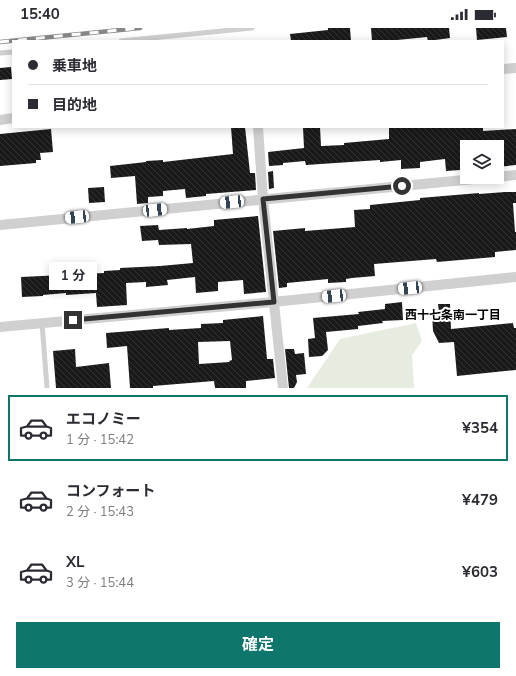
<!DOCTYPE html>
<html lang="ja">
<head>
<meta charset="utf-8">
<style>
  :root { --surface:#fff; --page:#f2f2f3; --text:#2b2b33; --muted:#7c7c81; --line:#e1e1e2; --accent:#0f766e }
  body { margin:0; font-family:"Nunito Sans","Noto Sans JP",sans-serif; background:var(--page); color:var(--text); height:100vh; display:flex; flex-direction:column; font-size:15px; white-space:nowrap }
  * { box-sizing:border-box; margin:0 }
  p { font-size:13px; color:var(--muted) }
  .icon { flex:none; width:22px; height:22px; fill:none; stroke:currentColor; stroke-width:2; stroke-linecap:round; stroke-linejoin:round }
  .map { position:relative; height:360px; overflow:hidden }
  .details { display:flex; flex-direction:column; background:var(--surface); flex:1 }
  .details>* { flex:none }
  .guide { position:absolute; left:12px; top:12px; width:492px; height:88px; border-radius:0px; box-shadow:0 2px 10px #0003; display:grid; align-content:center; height:88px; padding:0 16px; background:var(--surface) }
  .tools { position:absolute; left:460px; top:112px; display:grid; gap:8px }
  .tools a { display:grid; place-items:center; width:44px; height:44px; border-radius:0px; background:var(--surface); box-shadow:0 2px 10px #0003; font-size:20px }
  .end { position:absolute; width:18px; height:18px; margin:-9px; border:5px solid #333; background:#fff; box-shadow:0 0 0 2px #fff }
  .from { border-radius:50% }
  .bubble { position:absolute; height:28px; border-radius:0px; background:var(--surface); box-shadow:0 2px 10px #0003; font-size:13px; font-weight:700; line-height:28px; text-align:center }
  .car { position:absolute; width:12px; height:24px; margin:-12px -6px; border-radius:5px; box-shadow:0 0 3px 1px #0007; background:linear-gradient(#fff 24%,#345 0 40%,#fff 0 76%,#345 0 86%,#fff 0) }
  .guide b { display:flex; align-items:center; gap:14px; height:38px; font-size:15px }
  .guide b+b { border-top:1px solid var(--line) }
  .guide i { width:10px; height:10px; background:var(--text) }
  ul { padding:7px 0 0; list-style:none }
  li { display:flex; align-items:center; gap:12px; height:66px; margin:0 8px 6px; padding:0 8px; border:2px solid transparent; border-radius:0px }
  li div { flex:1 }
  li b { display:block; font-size:15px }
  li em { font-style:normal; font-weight:700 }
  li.current { border-color:var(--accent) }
  li>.icon { width:36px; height:36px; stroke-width:1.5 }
  .button { display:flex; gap:8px; margin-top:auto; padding:8px 16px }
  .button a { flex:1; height:46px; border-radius:0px; background:var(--accent); color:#fff; font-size:16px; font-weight:700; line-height:46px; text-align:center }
  .status { display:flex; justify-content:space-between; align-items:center; height:28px; padding:0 20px; background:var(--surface); direction:ltr }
  .status svg { height:11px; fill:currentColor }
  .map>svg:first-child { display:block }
  .pitch { fill:#e6ecdf }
  .building { fill:url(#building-back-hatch); fill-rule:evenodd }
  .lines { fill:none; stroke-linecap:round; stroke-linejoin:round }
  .service { stroke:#d0d0d0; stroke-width:5 }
  .minor { stroke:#d0d0d0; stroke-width:10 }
  .rail-casing { stroke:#888; stroke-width:4.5 }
  .rail { stroke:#fff; stroke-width:3; stroke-dasharray:9; stroke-linecap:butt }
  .route { stroke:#333; stroke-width:5 }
  .labels { text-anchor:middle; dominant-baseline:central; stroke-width:4; stroke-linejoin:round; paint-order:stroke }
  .neighbourhood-label { font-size:12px; font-weight:bold; fill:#000; stroke:#fff }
</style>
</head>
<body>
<div class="status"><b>15:40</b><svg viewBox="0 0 49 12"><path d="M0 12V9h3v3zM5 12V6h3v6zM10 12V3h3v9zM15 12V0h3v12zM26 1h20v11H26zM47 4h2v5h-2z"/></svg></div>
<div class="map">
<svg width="516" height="360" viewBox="0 0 516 360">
  <defs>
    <pattern id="building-back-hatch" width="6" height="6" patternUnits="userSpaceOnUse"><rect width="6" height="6" fill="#1a1a1a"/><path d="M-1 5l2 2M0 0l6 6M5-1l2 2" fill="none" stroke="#333"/></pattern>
  </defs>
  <rect width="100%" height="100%" fill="#fff"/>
  <path class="pitch" d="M 416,295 L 422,313 L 412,327 L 414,360 L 307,360 L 340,311 Z"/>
  <path class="building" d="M 328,0 L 350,0 L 351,13 L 291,13 L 290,6 L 328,2 Z
    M 371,0 L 449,0 L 450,10 L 428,13 L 427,9 L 387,13 L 372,13 Z
    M 476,0 L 506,0 L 507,9 L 477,12 Z
    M 11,39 L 12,51 L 0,52 L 0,40 Z
    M 231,99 L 245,99 L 250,145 L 255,145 L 256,162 L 206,166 L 206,168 L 186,170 L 185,161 L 163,163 L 163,168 L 148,169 L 148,175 L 137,176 L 135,148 L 111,150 L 110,138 L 146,134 L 146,133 L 163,132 L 163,134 L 233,126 Z
    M 303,99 L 320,99 L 321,118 L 322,118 L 344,117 L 344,115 L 389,111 L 389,99 L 483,99 L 483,103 L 516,101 L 516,137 L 497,139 L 497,119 L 467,119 L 467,140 L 460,141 L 460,142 L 446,143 L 445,131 L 420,134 L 420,140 L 401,141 L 401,132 L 380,134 L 380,132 L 306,137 L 305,133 L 283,135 L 283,137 L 269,138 L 268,124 L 304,120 Z
    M 51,101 L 53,124 L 40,125 L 41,132 L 36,132 L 36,135 L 0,138 L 0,106 Z
    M 273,143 L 274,160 L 269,161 L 268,144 Z
    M 104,159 L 105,174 L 89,175 L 88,160 Z
    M 505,164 L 516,164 L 516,175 L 513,175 L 515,204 L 516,204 L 516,222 L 495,224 L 495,229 L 437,234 L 436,231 L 374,236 L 375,248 L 352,250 L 346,251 L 346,254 L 328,255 L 328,251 L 287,255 L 287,259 L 279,260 L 273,203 L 305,200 L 305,203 L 355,199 L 354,182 L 370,181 L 370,177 L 420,172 L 420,170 L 479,165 L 479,166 Z
    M 258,188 L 266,264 L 244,266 L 243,252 L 218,254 L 218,263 L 196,265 L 195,249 L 167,252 L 168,257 L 146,259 L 146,254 L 126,255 L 127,277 L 97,279 L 96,265 L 66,267 L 66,265 L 43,267 L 43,268 L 22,269 L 21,249 L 104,245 L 104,243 L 120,242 L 120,240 L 160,238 L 193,235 L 191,216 L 159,217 L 158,212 L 142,213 L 140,198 L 158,197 L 159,202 L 187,200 L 187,201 L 214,198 L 214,192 Z
    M 402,274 L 403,292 L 382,293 L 383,295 L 358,298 L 358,301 L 326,304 L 328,322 L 322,328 L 309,329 L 308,311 L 315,310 L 313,290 L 359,286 L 358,284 L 385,281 L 385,276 Z
    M 438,276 L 450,276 L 451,301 L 513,295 L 514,300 L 516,300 L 516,342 L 457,348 L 454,314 L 439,315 L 433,303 L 432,285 L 439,284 Z
    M 263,288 L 267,331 L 273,331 L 275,350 L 246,353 L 246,360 L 215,360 L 214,353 L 153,358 L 153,360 L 130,360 L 127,318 L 107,320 L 106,305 L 169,300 L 169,302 L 201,300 L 201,296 L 223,295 L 223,292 ZM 230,313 L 232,332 L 229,333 L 230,334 L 199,336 L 198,314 Z
    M 75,321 L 76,339 L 109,335 L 111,360 L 56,360 L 53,323 Z
    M 285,321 L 294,321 L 295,326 L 304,325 L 306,346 L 296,347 L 297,354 L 294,360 L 289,360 Z"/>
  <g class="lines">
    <path class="service" d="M 121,13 L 252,0
      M 0,25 L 13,24
      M 42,295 L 47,360"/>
    <path class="minor" d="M 503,41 L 516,40
      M 0,92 L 13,90
      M 258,99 L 263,171 L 283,360
      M 497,149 L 516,147
      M 0,197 L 495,149
      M 0,299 L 273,274 L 516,249"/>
    <defs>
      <path id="rail" d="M 0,14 L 140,0"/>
    </defs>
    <use href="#rail" class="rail-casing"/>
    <use href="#rail" class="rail"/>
  </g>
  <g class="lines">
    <path class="route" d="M 73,292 L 274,274 L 263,171 L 402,158"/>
  </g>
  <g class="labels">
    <g class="neighbourhood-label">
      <text x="453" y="287">西十七条南一丁目</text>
    </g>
  </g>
</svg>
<div class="tools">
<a><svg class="icon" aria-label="layers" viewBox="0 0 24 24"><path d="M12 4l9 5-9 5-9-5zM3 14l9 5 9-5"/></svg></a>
</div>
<i class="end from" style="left:402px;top:158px"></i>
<i class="end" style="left:73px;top:292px"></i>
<div class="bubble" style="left:49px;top:234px;width:48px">1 分</div>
<i class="car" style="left:232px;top:174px;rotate:264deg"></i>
<i class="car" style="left:155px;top:182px;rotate:84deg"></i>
<i class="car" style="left:77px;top:189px;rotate:264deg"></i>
<i class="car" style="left:410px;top:260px;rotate:264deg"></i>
<i class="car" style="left:334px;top:268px;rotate:264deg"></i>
<div class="guide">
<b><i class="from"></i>乗車地</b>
<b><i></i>目的地</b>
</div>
</div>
<section class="details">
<ul>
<li class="current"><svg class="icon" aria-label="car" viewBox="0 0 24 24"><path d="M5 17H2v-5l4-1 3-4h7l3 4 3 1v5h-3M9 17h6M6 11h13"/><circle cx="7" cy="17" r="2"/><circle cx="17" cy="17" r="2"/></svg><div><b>エコノミー</b><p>1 分 · 15:42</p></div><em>¥354</em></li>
<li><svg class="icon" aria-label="car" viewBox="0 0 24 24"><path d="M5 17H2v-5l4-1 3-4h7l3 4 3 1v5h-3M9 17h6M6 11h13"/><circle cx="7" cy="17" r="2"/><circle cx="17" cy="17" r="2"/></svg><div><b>コンフォート</b><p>2 分 · 15:43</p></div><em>¥479</em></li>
<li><svg class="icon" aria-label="car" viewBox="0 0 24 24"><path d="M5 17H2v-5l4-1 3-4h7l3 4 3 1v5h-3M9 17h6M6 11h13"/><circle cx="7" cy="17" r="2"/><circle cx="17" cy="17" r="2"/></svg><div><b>XL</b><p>3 分 · 15:44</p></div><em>¥603</em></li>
</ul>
<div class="button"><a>確定</a></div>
</section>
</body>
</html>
